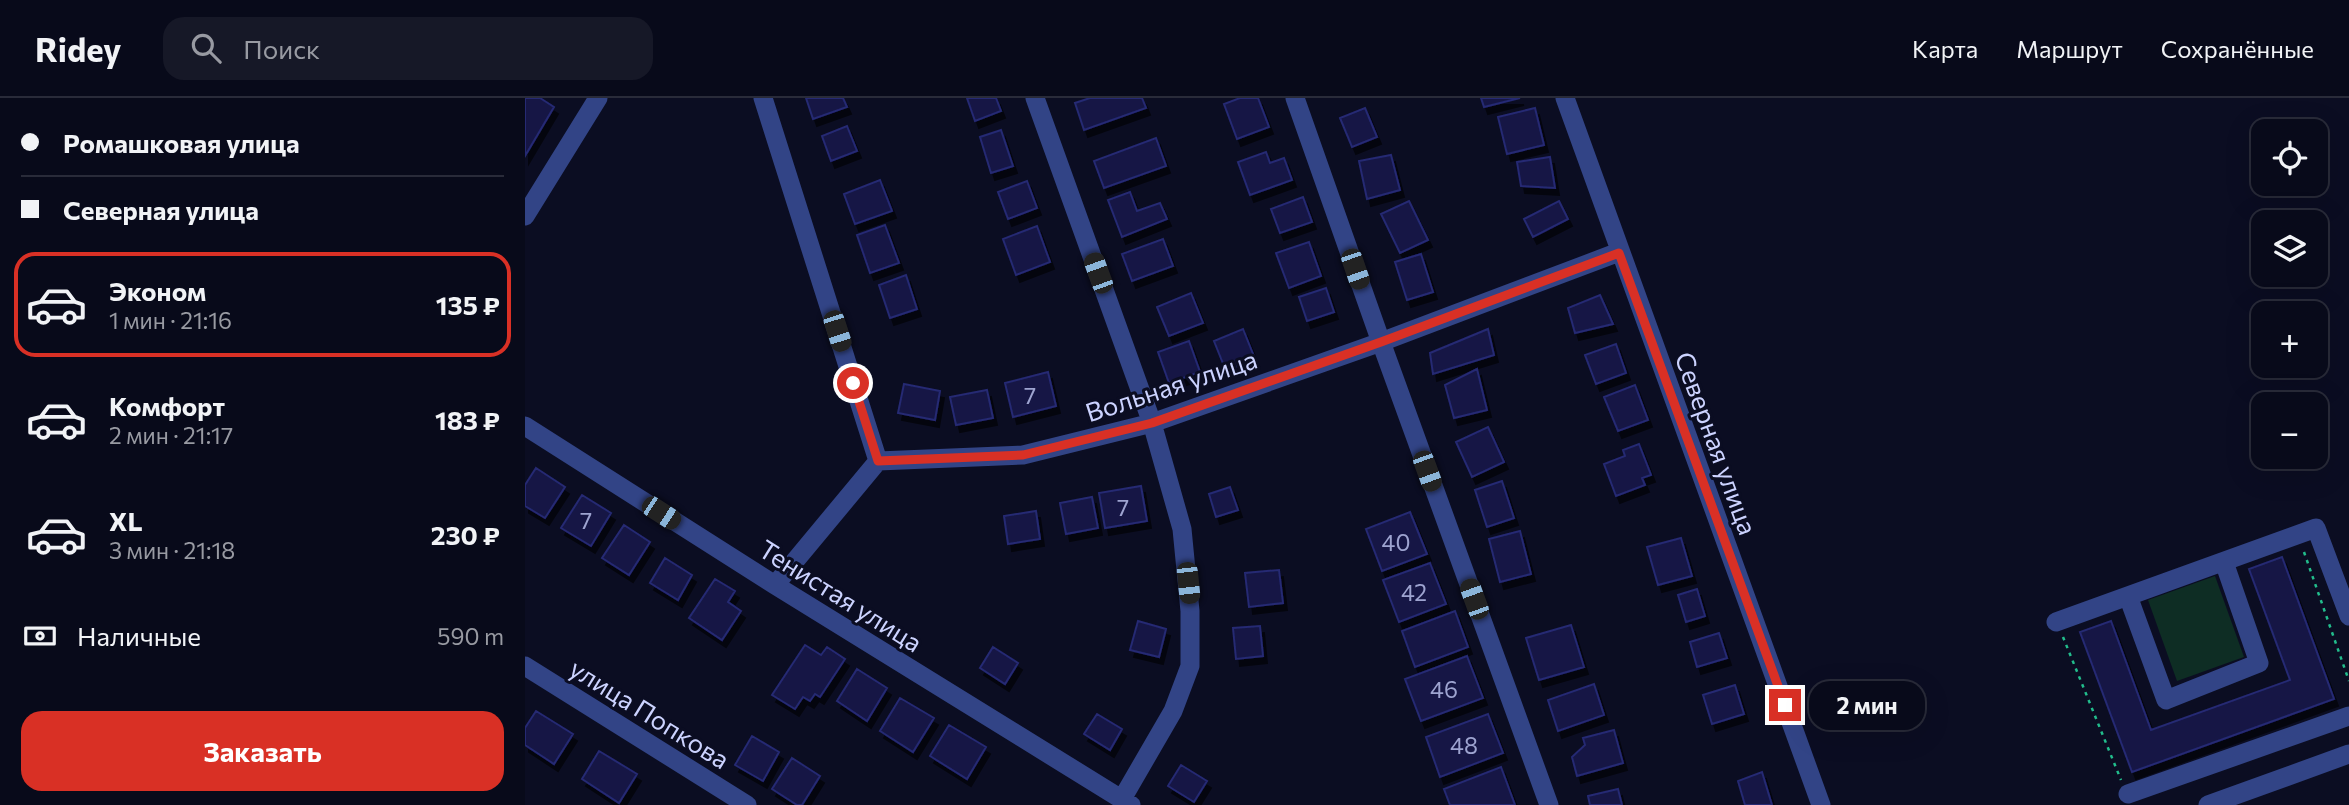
<!DOCTYPE html>
<html lang="ru">
<head>
<meta charset="utf-8">
<style>
  :root { --surface:#080a1a; --page:#161827; --text:#f1f3f6; --muted:#989aa2; --line:#292b39; --accent:#d93025 }
  body { margin:0; font-family:Commissioner,sans-serif; background:var(--page); color:var(--text); height:100vh; display:flex; flex-direction:column; font-size:26px; white-space:nowrap }
  * { box-sizing:border-box; margin:0 }
  p { font-size:23px; color:var(--muted) }
  .icon { flex:none; width:38px; height:38px; fill:none; stroke:currentColor; stroke-width:2; stroke-linecap:round; stroke-linejoin:round }
  .map { position:relative; flex:1; overflow:hidden }
  .sheet { display:flex; flex-direction:column; background:var(--surface); width:525px }
  .sheet>* { flex:none }
  .guide { display:grid; align-content:center; height:154px; padding:0 21px; background:var(--surface) }
  .buttons { position:absolute; left:1726px; top:21px; display:grid; gap:14px }
  .buttons a { display:grid; place-items:center; width:77px; height:77px; border-radius:14px; background:var(--surface); box-shadow:0 7px 28px #0002,0 0 0 2px var(--line); font-size:35px }
  .end { position:absolute; width:32px; height:32px; margin:-16px; border:9px solid #d93025; background:#fff; box-shadow:0 0 0 4px #fff }
  .from { border-radius:50% }
  .bubble { position:absolute; height:49px; border-radius:21px; background:var(--surface); box-shadow:0 7px 28px #0002,0 0 0 2px var(--line); font-size:23px; font-weight:700; line-height:49px; text-align:center }
  .car { position:absolute; width:21px; height:42px; margin:-21px -10px; border-radius:9px; box-shadow:0 0 5px 2px #0007; background:linear-gradient(#222 24%,#8ab4d8 0 40%,#222 0 76%,#8ab4d8 0 86%,#222 0) }
  .guide b { display:flex; align-items:center; gap:24px; height:66px; font-size:26px }
  .guide b+b { border-top:2px solid var(--line) }
  .guide i { width:18px; height:18px; background:var(--text) }
  ul { padding:0; list-style:none }
  li { display:flex; align-items:center; gap:21px; height:105px; margin:0 14px 10px; padding:0 7px; border:4px solid transparent; border-radius:21px }
  li div { flex:1 }
  li b { display:block; font-size:26px }
  li em { font-style:normal; font-weight:700 }
  li.selected { border-color:var(--accent) }
  li>.icon { width:63px; height:63px; stroke-width:1.5 }
  .pay { display:flex; align-items:center; gap:18px; height:77px; padding:0 21px; font-size:26px }
  .pay p { margin-inline-start:auto }
  .cta { display:flex; gap:14px; margin-top:auto; padding:14px 21px }
  .cta a { flex:1; height:80px; border-radius:21px; background:var(--accent); color:#fff; font-size:28px; font-weight:700; line-height:80px; text-align:center }
  header { display:flex; align-items:center; gap:42px; box-sizing:border-box; height:98px; padding:0 35px; background:var(--surface); border-bottom:2px solid var(--line) }
  header strong { font-size:33px }
  nav { display:flex; gap:38px; margin-inline-start:auto; font-size:24px }
  .search { width:490px; height:63px; background:var(--page); display:flex; align-items:center; gap:18px; box-sizing:border-box; padding:0 24px; border-radius:21px; color:var(--muted); font-size:26px }
  main { display:flex; flex:1; min-height:0 }
  .map>svg:first-child { display:block }
  .green { fill:#0e2d24 }
  .building { fill:#151845; stroke:#252973; stroke-width:2; filter:url(#shadow) }
  .lines { fill:none; stroke-linecap:round; stroke-linejoin:round }
  .path { stroke:#22bd8c; stroke-width:2.5; stroke-dasharray:3.5 5; stroke-linecap:butt }
  .minor { stroke:#324486; stroke-width:19 }
  .route { stroke:#d93025; stroke-width:9 }
  .labels { text-anchor:middle; dominant-baseline:central; stroke-width:6; stroke-linejoin:round; paint-order:stroke }
  .number-label { font-size:23px; fill:#9ea4d0 }
  .street-label { font-size:26px; fill:#ccd3ff; stroke:#0b0d22 }
</style>
</head>
<body>
<header>
<strong>Ridey</strong>
<div class="search"><svg class="icon" aria-label="search" viewBox="0 0 24 24"><circle cx="10" cy="10" r="6"/><path d="M15 15l6 6"/></svg>Поиск</div>
<nav><a>Карта</a><a>Маршрут</a><a>Сохранённые</a></nav>
</header>
<main>
<section class="sheet">
<div class="guide">
<b><i class="from"></i>Ромашковая улица</b>
<b><i></i>Северная улица</b>
</div>
<ul>
<li class="selected"><svg class="icon" aria-label="car" viewBox="0 0 24 24"><path d="M5 17H2v-5l4-1 3-4h7l3 4 3 1v5h-3M9 17h6M6 11h13"/><circle cx="7" cy="17" r="2"/><circle cx="17" cy="17" r="2"/></svg><div><b>Эконом</b><p>1 мин · 21:16</p></div><em>135 ₽</em></li>
<li><svg class="icon" aria-label="car" viewBox="0 0 24 24"><path d="M5 17H2v-5l4-1 3-4h7l3 4 3 1v5h-3M9 17h6M6 11h13"/><circle cx="7" cy="17" r="2"/><circle cx="17" cy="17" r="2"/></svg><div><b>Комфорт</b><p>2 мин · 21:17</p></div><em>183 ₽</em></li>
<li><svg class="icon" aria-label="car" viewBox="0 0 24 24"><path d="M5 17H2v-5l4-1 3-4h7l3 4 3 1v5h-3M9 17h6M6 11h13"/><circle cx="7" cy="17" r="2"/><circle cx="17" cy="17" r="2"/></svg><div><b>XL</b><p>3 мин · 21:18</p></div><em>230 ₽</em></li>
</ul>
<div class="pay"><svg class="icon" aria-label="cash" viewBox="0 0 24 24"><path d="M3 7h18v10H3z"/><circle cx="12" cy="12" r="2"/></svg>Наличные<p>590 m</p></div>
<div class="cta"><a>Заказать</a></div>
</section>
<div class="map">
<svg width="1824" height="707" viewBox="0 0 1824 707">
  <defs>
    <filter id="shadow"><feDropShadow dx="4" dy="7" stdDeviation="0" flood-color="#0009"/></filter>
  </defs>
  <rect width="100%" height="100%" fill="#0b0d22"/>
  <path class="green" d="M 1690,478 L 1719,559 L 1652,583 L 1623,502 Z"/>
  <path class="building" d="M 0,0 L 15,0 L 29,9 L 0,58 Z
    M 281,0 L 318,0 L 322,9 L 288,21 Z
    M 442,0 L 471,0 L 476,13 L 450,23 Z
    M 565,0 L 617,0 L 621,10 L 559,32 L 550,5 Z
    M 715,0 L 733,0 L 744,29 L 712,41 L 699,6 Z
    M 956,0 L 995,0 L 959,9 Z
    M 840,10 L 852,39 L 827,49 L 815,20 Z
    M 1010,10 L 1019,47 L 982,56 L 973,19 Z
    M 322,28 L 332,53 L 306,63 L 297,38 Z
    M 476,32 L 488,68 L 466,75 L 455,39 Z
    M 631,40 L 641,68 L 579,90 L 569,63 Z
    M 741,54 L 745,65 L 759,60 L 767,82 L 725,97 L 713,64 Z
    M 866,57 L 875,92 L 842,101 L 834,63 Z
    M 1025,59 L 1030,90 L 996,88 L 992,64 Z
    M 355,82 L 367,113 L 330,126 L 319,96 Z
    M 502,83 L 512,110 L 483,121 L 473,94 Z
    M 605,94 L 612,113 L 635,105 L 642,121 L 597,139 L 583,102 Z
    M 778,99 L 787,124 L 755,135 L 746,111 Z
    M 884,103 L 903,142 L 875,155 L 856,116 Z
    M 1034,103 L 1043,121 L 1008,139 L 999,121 Z
    M 360,127 L 374,165 L 345,175 L 332,137 Z
    M 512,128 L 525,164 L 491,177 L 478,141 Z
    M 638,141 L 648,168 L 607,183 L 597,156 Z
    M 784,144 L 796,178 L 764,190 L 751,155 Z
    M 896,156 L 908,194 L 882,202 L 870,164 Z
    M 381,177 L 392,211 L 365,220 L 354,187 Z
    M 801,190 L 809,214 L 782,223 L 774,199 Z
    M 666,195 L 678,225 L 644,238 L 632,209 Z
    M 1075,197 L 1088,226 L 1050,235 L 1043,210 Z
    M 718,231 L 730,261 L 701,273 L 689,243 Z
    M 963,231 L 969,257 L 908,276 L 905,255 Z
    M 664,243 L 675,274 L 644,285 L 633,254 Z
    M 1091,246 L 1101,275 L 1071,286 L 1060,257 Z
    M 952,271 L 962,312 L 929,320 L 920,287 Z
    M 523,274 L 531,308 L 488,319 L 480,285 Z
    M 379,286 L 415,293 L 410,322 L 373,315 Z
    M 1110,287 L 1123,322 L 1093,333 L 1079,299 Z
    M 462,292 L 468,320 L 431,327 L 425,299 Z
    M 963,329 L 979,364 L 947,379 L 931,344 Z
    M 1114,346 L 1126,377 L 1117,380 L 1120,387 L 1091,398 L 1079,366 L 1100,358 L 1098,352 Z
    M 11,370 L 40,389 L 20,420 L 0,408 L 0,387 Z
    M 977,383 L 989,420 L 962,429 L 950,392 Z
    M 616,388 L 622,423 L 580,430 L 574,395 Z
    M 705,389 L 713,412 L 691,419 L 684,396 Z
    M 57,397 L 86,415 L 66,448 L 36,430 Z
    M 567,399 L 573,430 L 541,436 L 535,405 Z
    M 511,413 L 515,441 L 483,446 L 479,418 Z
    M 885,414 L 902,456 L 857,473 L 841,431 Z
    M 99,427 L 125,444 L 104,477 L 77,460 Z
    M 995,433 L 1006,476 L 975,484 L 964,441 Z
    M 1156,440 L 1167,478 L 1133,487 L 1122,449 Z
    M 1757,459 L 1809,601 L 1607,674 L 1555,534 L 1586,523 L 1626,632 L 1765,582 L 1724,471 Z
    M 140,460 L 167,477 L 153,502 L 125,485 Z
    M 905,465 L 921,506 L 874,524 L 858,482 Z
    M 754,472 L 758,505 L 724,509 L 720,475 Z
    M 190,481 L 210,493 L 203,504 L 216,513 L 197,542 L 164,520 Z
    M 1172,491 L 1180,518 L 1161,524 L 1153,497 Z
    M 930,513 L 943,549 L 890,569 L 877,533 Z
    M 613,523 L 641,531 L 634,559 L 605,552 Z
    M 1046,527 L 1059,569 L 1014,582 L 1001,540 Z
    M 735,528 L 738,558 L 711,561 L 708,530 Z
    M 1194,535 L 1202,560 L 1172,569 L 1165,544 Z
    M 280,547 L 296,557 L 302,549 L 320,561 L 295,599 L 290,596 L 285,603 L 278,599 L 270,611 L 247,597 Z
    M 468,549 L 493,565 L 480,586 L 455,570 Z
    M 942,558 L 958,600 L 896,623 L 880,581 Z
    M 332,571 L 362,590 L 342,623 L 312,603 Z
    M 1069,586 L 1079,617 L 1033,633 L 1023,602 Z
    M 1210,587 L 1219,616 L 1187,626 L 1178,597 Z
    M 375,600 L 409,620 L 388,654 L 355,633 Z
    M 11,613 L 48,636 L 29,666 L 0,647 L 0,630 Z
    M 572,616 L 597,631 L 585,652 L 559,636 Z
    M 963,616 L 978,655 L 915,679 L 901,639 Z
    M 424,627 L 461,649 L 442,681 L 405,658 Z
    M 1089,632 L 1098,665 L 1052,678 L 1047,659 L 1060,647 L 1058,640 Z
    M 227,638 L 254,654 L 238,683 L 210,667 Z
    M 74,653 L 112,676 L 94,705 L 57,681 Z
    M 267,660 L 295,678 L 277,707 L 272,707 L 247,691 Z
    M 656,667 L 682,683 L 669,704 L 643,688 Z
    M 976,669 L 990,707 L 925,707 L 919,691 Z
    M 1237,674 L 1247,707 L 1220,707 L 1213,683 Z
    M 1093,691 L 1097,707 L 1065,707 L 1063,698 Z"/>
  <g class="lines">
    <path class="path" d="M 1779,454 L 1824,583
      M 1538,539 L 1596,682"/>
    <path class="minor" d="M 238,0 L 353,363
      M 510,0 L 627,325 L 657,431 L 665,513 L 665,568 L 648,613 L 597,701
      M 770,0 L 856,244 L 1024,707
      M 1040,0 L 1296,707
      M 0,118 L 73,0
      M 0,328 L 250,487 L 606,707
      M 250,487 L 353,363 L 498,357 L 627,325 L 856,244 L 1094,154
      M 1603,498 L 1641,602 L 1734,565 L 1699,464
      M 1531,524 L 1791,430 L 1824,518
      M 0,568 L 222,707
      M 1603,696 L 1824,618
      M 1683,707 L 1824,656"/>
  </g>
  <g class="lines">
    <path class="route" d="M 328,285 L 353,363 L 498,357 L 627,325 L 856,244 L 1094,155 L 1260,607"/>
  </g>
  <g class="labels">
    <g class="number-label">
      <text x="505" y="297">7</text>
      <text x="598" y="409">7</text>
      <text x="61" y="422">7</text>
      <text x="871" y="444">40</text>
      <text x="889" y="494">42</text>
      <text x="919" y="591">46</text>
      <text x="939" y="647">48</text>
    </g>
    <g class="street-label">
      <text transform="translate(646 287) rotate(-18)">Вольная улица</text>
      <text transform="translate(1192 345) rotate(70)">Северная улица</text>
      <text transform="translate(316 497) rotate(32)">Тенистая улица</text>
      <text transform="translate(125 615) rotate(32)">улица Попкова</text>
    </g>
  </g>
</svg>
<div class="buttons">
<a><svg class="icon" aria-label="locate" viewBox="0 0 24 24"><circle cx="12" cy="12" r="6"/><path d="M12 2v4M12 18v4M2 12h4M18 12h4"/></svg></a>
<a><svg class="icon" aria-label="layers" viewBox="0 0 24 24"><path d="M12 4l9 5-9 5-9-5zM3 14l9 5 9-5"/></svg></a>
<a>+</a>
<a>−</a>
</div>
<i class="end from" style="left:328px;top:285px"></i>
<i class="end" style="left:1260px;top:607px"></i>
<div class="bubble" style="left:1284px;top:583px;width:116px">2 мин</div>
<i class="car" style="left:830px;top:171px;rotate:161deg"></i>
<i class="car" style="left:573px;top:175px;rotate:340deg"></i>
<i class="car" style="left:312px;top:233px;rotate:162deg"></i>
<i class="car" style="left:902px;top:373px;rotate:160deg"></i>
<i class="car" style="left:136px;top:415px;rotate:123deg"></i>
<i class="car" style="left:663px;top:485px;rotate:174deg"></i>
<i class="car" style="left:949px;top:501px;rotate:340deg"></i>
</div>
</main>
</body>
</html>
